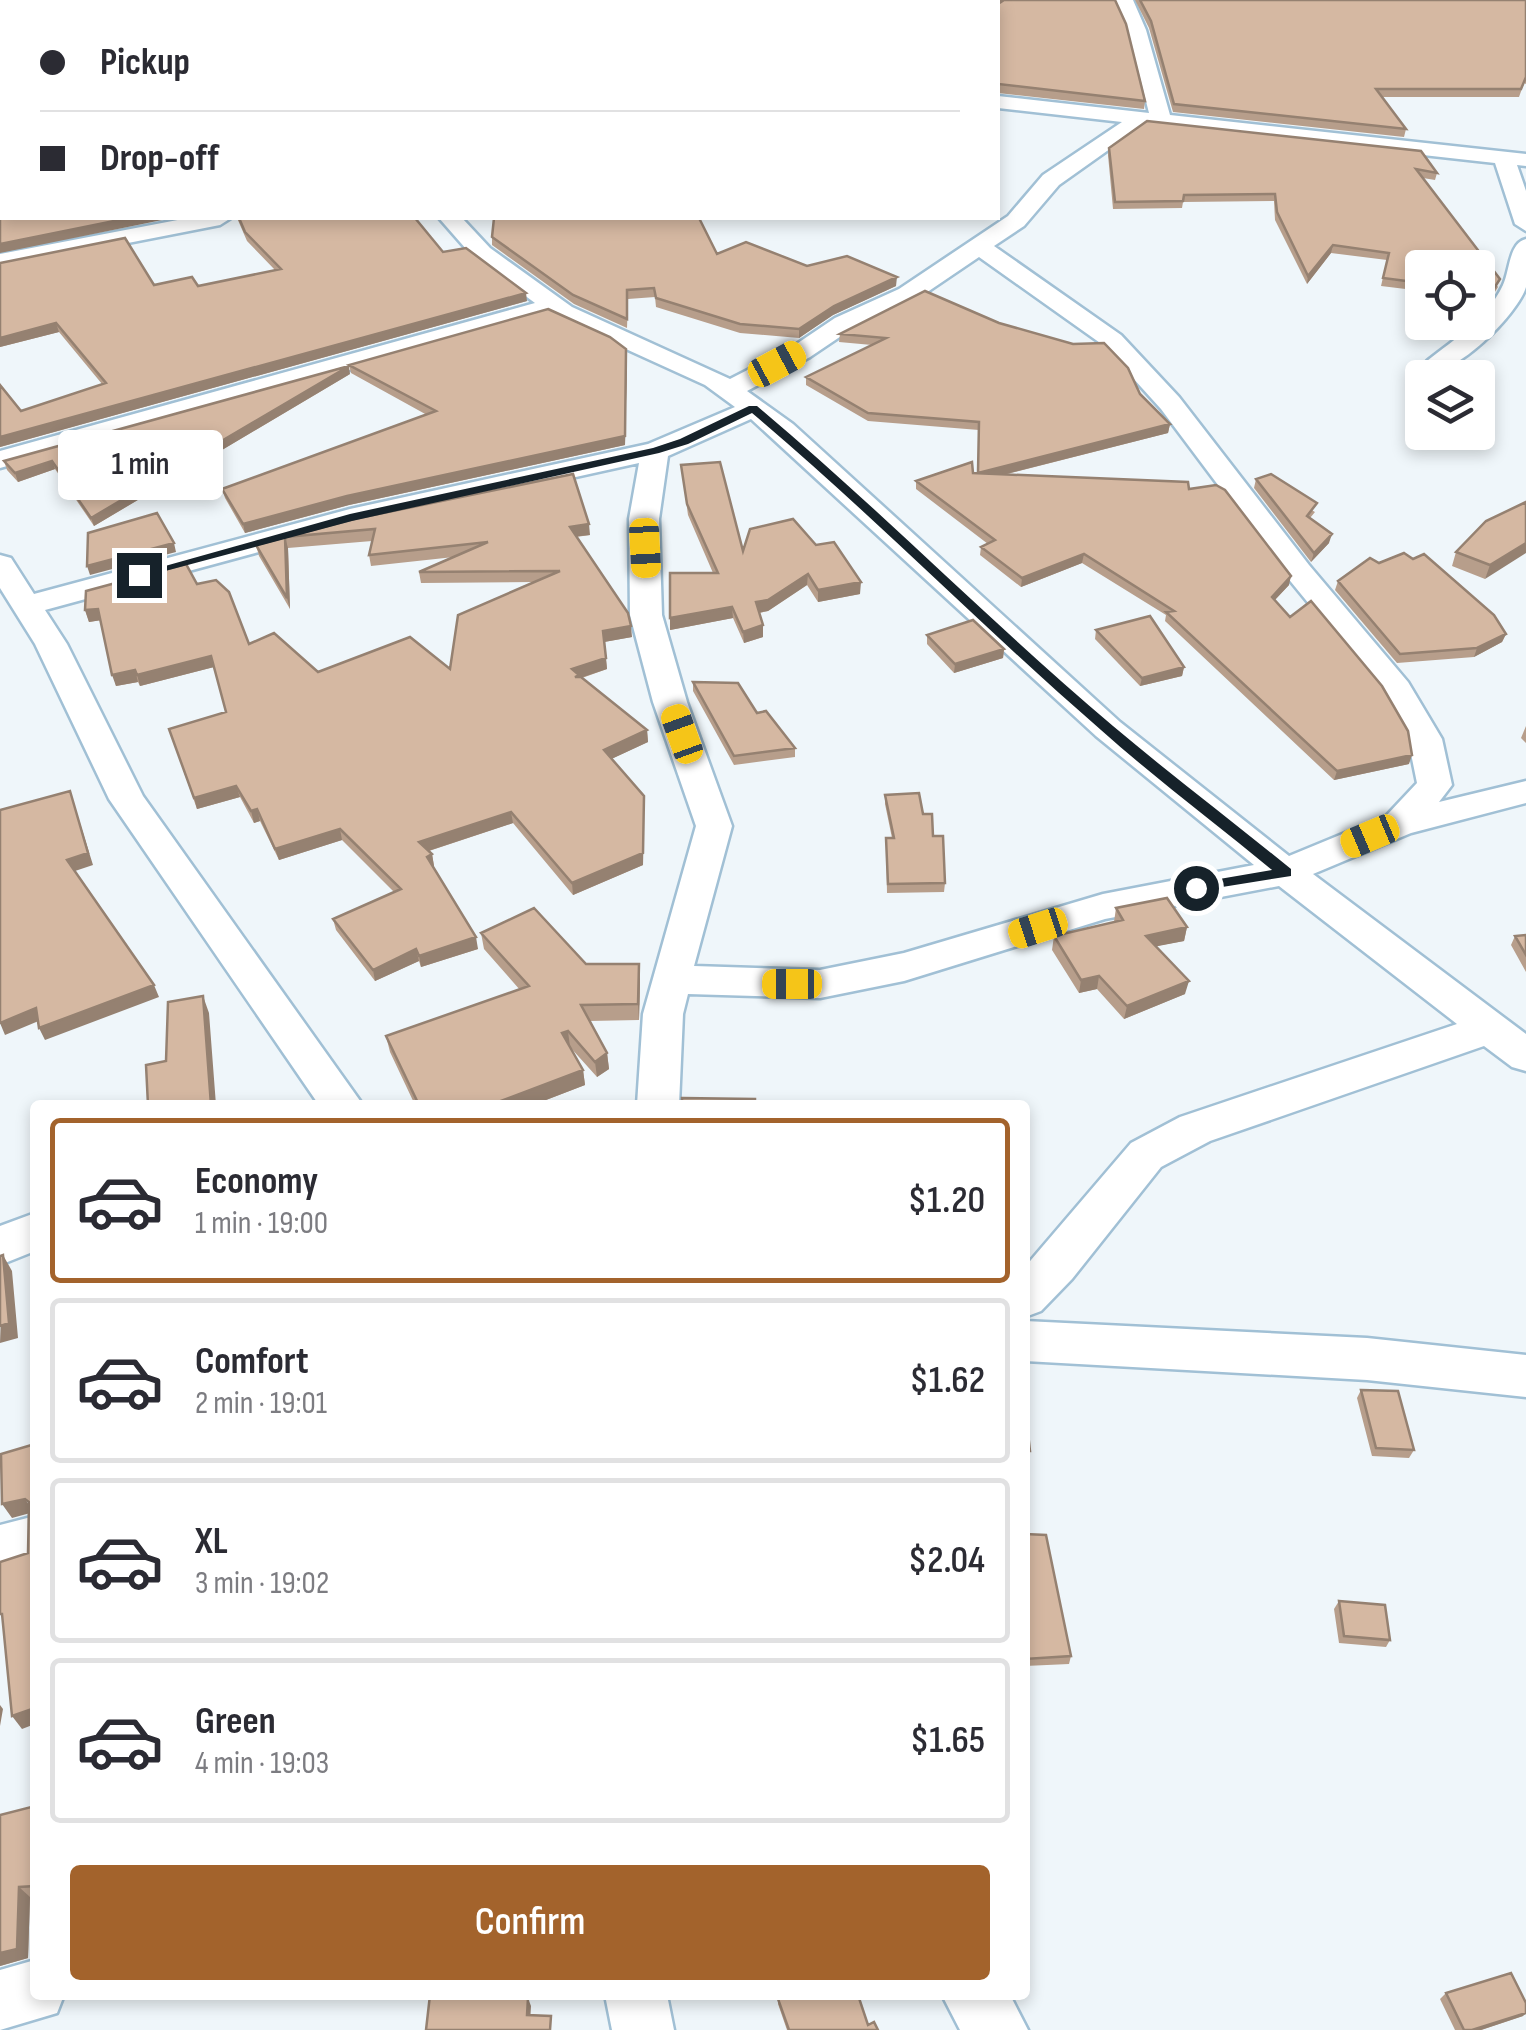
<!DOCTYPE html>
<html lang="en">
<head>
<meta charset="utf-8">
<style>
  :root { --surface:#fff; --page:#f7f7f7; --text:#2b2b33; --muted:#7c7c81; --line:#e1e1e2; --accent:#a3632c }
  body { margin:0; font-family:"Sofia Sans Condensed",sans-serif; background:var(--page); color:var(--text); height:100vh; display:flex; flex-direction:column; font-size:38px; white-space:nowrap }
  * { box-sizing:border-box; margin:0 }
  p { font-size:32px; color:var(--muted) }
  .icon { flex:none; width:55px; height:55px; fill:none; stroke:currentColor; stroke-width:2; stroke-linecap:round; stroke-linejoin:round }
  .map { position:relative; flex:1; overflow:hidden }
  .panel { position:absolute; left:30px; top:1100px; width:1000px; height:900px; display:flex; flex-direction:column; background:var(--surface); border-radius:10px; box-shadow:0 5px 15px #0003 }
  .panel>* { flex:none }
  .hud { position:absolute; left:0px; top:0px; width:1000px; height:220px; box-shadow:0 5px 15px #0003; display:grid; align-content:center; height:220px; padding:0 40px; background:var(--surface) }
  .controls { position:absolute; left:1405px; top:250px; display:grid; gap:20px }
  .controls a { display:grid; place-items:center; width:90px; height:90px; border-radius:10px; background:var(--surface); box-shadow:0 5px 15px #0003; font-size:50px }
  .end { position:absolute; width:45px; height:45px; margin:-22px; border:12px solid #16222a; background:#fff; box-shadow:0 0 0 5px #fff }
  .from { border-radius:50% }
  .bubble { position:absolute; height:70px; border-radius:10px; background:var(--surface); box-shadow:0 5px 15px #0003; font-size:32px; font-weight:600; line-height:70px; text-align:center }
  .car { position:absolute; width:30px; height:60px; margin:-30px -15px; border-radius:12px; box-shadow:0 0 8px 2px #0007; background:linear-gradient(#f5c518 24%,#345 0 40%,#f5c518 0 76%,#345 0 86%,#f5c518 0) }
  .hud b { display:flex; align-items:center; gap:35px; height:95px; font-size:38px }
  .hud b+b { border-top:2px solid var(--line) }
  .hud i { width:25px; height:25px; background:var(--text) }
  ul { padding:18px 0 0; list-style:none }
  li { display:flex; align-items:center; gap:30px; height:165px; margin:0 20px 15px; padding:0 20px; border:5px solid var(--line); border-radius:10px }
  li div { flex:1 }
  li b { display:block; font-size:38px }
  li em { font-style:normal; font-weight:600 }
  li.selected { border-color:var(--accent) }
  li>.icon { width:90px; height:90px; stroke-width:1.5 }
  .cta { display:flex; gap:20px; margin-top:auto; padding:20px 40px }
  .cta a { flex:1; height:115px; border-radius:10px; background:var(--accent); color:#fff; font-size:40px; font-weight:600; line-height:115px; text-align:center }
  .map>svg:first-child { display:block }
  .lines { fill:none; stroke-linecap:round; stroke-linejoin:round }
  .minor-casing { stroke:#a1c0d5; stroke-width:5 }
  .minor { fill:#fff; fill-rule:evenodd }
  .wall { fill:#b79e8b }
  .shaded-wall { fill:#958171 }
  .building { fill:#d5b8a2; stroke:#958171; stroke-width:2.5 }
  .route { fill:#16222a }
</style>
</head>
<body>
<div class="map">
<svg width="1526" height="2030" viewBox="0 0 1526 2030">
  <rect width="100%" height="100%" fill="#eff6fa"/>
  <g class="lines">
    <defs>
      <path id="minor" d="M 1115,0 L 1133,0 L 1146,30 L 1170,115 L 1526,154 L 1526,166 L 1517,165 L 1526,191 L 1526,231 L 1515,224 L 1495,163 L 1145,124 L 1059,185 L 1024,226 L 994,246 L 1121,335 L 1179,397 L 1309,565 L 1408,682 L 1442,739 L 1452,785 L 1439,802 L 1526,781 L 1526,803 L 1411,833 L 1313,874 L 1526,1034 L 1526,1071 L 1512,1067 L 1484,1046 L 1210,1141 L 1161,1167 L 1072,1279 L 1041,1311 L 1025,1317 L 1025,1267 L 1131,1143 L 1180,1117 L 1457,1024 L 1279,886 L 1105,919 L 904,981 L 820,998 L 688,994 L 683,1014 L 679,1105 L 637,1105 L 643,1014 L 696,826 L 653,702 L 630,615 L 629,519 L 639,463 L 355,526 L 45,610 L 67,644 L 143,796 L 363,1105 L 319,1105 L 109,799 L 35,644 L 0,588 L 0,555 L 11,558 L 34,594 L 350,509 L 648,444 L 735,407 L 705,385 L 549,314 L 0,468 L 0,451 L 535,303 L 474,258 L 439,218 L 462,218 L 490,248 L 572,307 L 730,379 L 792,347 L 835,318 L 899,289 L 1008,216 L 1043,175 L 1122,122 L 998,108 L 998,96 L 1149,113 L 1128,30 ZM 979,257 L 1103,345 L 1161,409 L 1287,577 L 1382,693 L 1408,739 L 1417,783 L 1386,816 L 1289,856 L 1120,722 L 793,424 L 747,391 L 810,357 L 853,328 L 917,299 ZM 751,419 L 1096,736 L 1254,865 L 1103,894 L 904,953 L 820,970 L 694,966 L 732,826 L 687,702 L 662,615 L 659,519 L 668,456 Z
        M 188,218 L 231,218 L 220,225 L 0,268 L 0,254 Z
        M 1526,239 C 1526,254 1526,273 1526,287 C 1518,314 1454,378 1427,371 L 1423,366 L 1427,361 C 1456,338 1487,319 1503,285 C 1510,270 1509,243 1526,239 Z
        M 35,1213 L 35,1251 L 0,1265 L 0,1226 Z
        M 1025,1321 L 1367,1338 L 1526,1355 L 1526,1397 L 1367,1380 L 1025,1361 Z
        M 35,1516 L 35,1564 L 0,1575 L 0,1525 Z
        M 35,1960 L 35,1995 L 64,1995 L 57,2013 L 0,2030 L 0,1970 Z
        M 605,1995 L 667,1995 L 674,2030 L 612,2030 Z
        M 942,1995 L 1010,1995 L 1028,2030 L 960,2030 Z"/>
    </defs>
    <use href="#minor" class="minor-casing"/>
    <use href="#minor" class="minor"/>
  </g>
  <path class="wall" d="M 0,0 L 1115,0 L 1145,101 L 1144,109 L 998,93 L 998,2 L 2,2 L 2,14 L 0,15 Z
    M 1135,0 L 1526,0 L 1526,84 L 1524,83 L 1519,97 L 1382,97 L 1406,129 L 1404,137 L 1173,112 L 1149,28 Z
    M 1147,121 L 1437,173 L 1435,180 L 1423,178 L 1498,287 L 1491,298 L 1478,297 L 1478,268 L 1422,268 L 1422,291 L 1381,286 L 1387,260 L 1331,253 L 1307,284 L 1275,220 L 1274,201 L 1183,202 L 1182,208 L 1113,209 L 1108,155 L 1109,148 Z
    M 237,218 L 415,218 L 443,252 L 527,301 L 0,447 L 0,385 L 21,411 L 102,384 L 59,332 L 0,347 L 0,263 L 154,285 L 198,286 L 275,270 L 247,241 Z
    M 492,237 L 717,254 L 807,266 L 896,286 L 833,315 L 799,338 L 740,333 L 656,307 L 655,297 L 628,299 L 627,328 L 574,304 L 492,245 Z
    M 925,291 L 1140,394 L 1170,424 L 1168,433 L 1003,475 L 1189,489 L 1289,585 L 1275,600 L 1409,764 L 1334,780 L 1165,621 L 1166,615 L 1082,563 L 1021,587 L 980,555 L 981,547 L 988,544 L 916,489 L 916,481 L 978,474 L 979,430 L 868,421 L 806,385 L 806,377 L 872,345 L 839,342 L 840,334 Z
    M 627,358 L 625,445 L 349,505 L 245,533 L 225,498 L 222,489 L 427,415 L 351,373 L 349,365 Z
    M 350,374 L 94,526 L 55,469 L 18,482 L 7,470 L 4,461 Z
    M 681,465 L 743,551 L 860,594 L 818,602 L 807,585 L 768,611 L 759,613 L 763,637 L 744,643 L 733,618 L 670,630 L 713,573 L 688,515 Z
    M 1256,479 L 1315,512 L 1310,518 L 1329,543 L 1311,562 L 1254,488 Z
    M 1526,502 L 1485,579 L 1452,566 L 1456,552 Z
    M 354,519 L 590,535 L 576,537 L 632,637 L 604,642 L 607,669 L 582,678 L 647,730 L 648,742 L 611,759 L 644,796 L 643,865 L 573,895 L 513,823 L 429,851 L 432,854 L 434,866 L 433,867 L 478,949 L 421,967 L 419,961 L 375,981 L 336,930 L 333,919 L 394,892 L 342,840 L 279,860 L 260,821 L 254,823 L 240,797 L 197,809 L 169,729 L 226,712 L 214,667 L 140,686 L 138,682 L 116,686 L 101,620 L 89,622 L 85,610 L 197,584 L 249,644 L 318,672 L 450,669 L 534,582 L 421,583 L 419,572 L 454,557 L 371,566 L 369,555 L 372,541 L 288,548 L 290,609 L 259,556 L 256,545 Z
    M 1338,581 L 1506,634 L 1502,642 L 1474,657 L 1397,663 L 1335,590 Z
    M 1096,630 L 1184,667 L 1182,676 L 1140,686 L 1095,639 Z
    M 927,635 L 1004,649 L 1003,658 L 954,673 L 927,644 Z
    M 693,682 L 757,713 L 795,748 L 795,757 L 734,765 L 693,691 Z
    M 1526,726 L 1526,743 L 1521,738 Z
    M 885,795 L 923,814 L 933,836 L 945,883 L 944,892 L 887,893 L 886,838 L 892,838 L 885,804 Z
    M 1116,908 L 1187,927 L 1184,941 L 1156,946 L 1185,994 L 1124,1019 L 1097,989 L 1079,993 L 1052,950 L 1054,936 L 1114,922 Z
    M 481,933 L 640,980 L 639,1020 L 589,1021 L 607,1053 L 609,1069 L 597,1077 L 570,1047 L 583,1070 L 585,1085 L 533,1105 L 415,1105 L 390,1052 L 386,1036 L 520,990 L 484,949 Z
    M 1526,935 L 1526,972 L 1511,945 L 1515,936 Z
    M 1361,1390 L 1414,1450 L 1409,1458 L 1372,1456 L 1357,1398 Z
    M 1025,1534 L 1071,1656 L 1069,1664 L 1025,1666 Z
    M 1339,1601 L 1390,1640 L 1386,1647 L 1339,1643 L 1334,1609 Z
    M 35,1806 L 35,1897 L 30,1897 L 28,1958 L 0,1966 L 0,1815 Z
    M 1446,1993 L 1523,2016 L 1481,2030 L 1455,2030 L 1440,1999 Z
    M 778,1999 L 868,2025 L 878,2030 L 787,2030 L 778,2004 Z"/>
  <path class="shaded-wall" d="M 129,218 L 172,218 L 0,253 L 0,244 Z
    M 1333,245 L 1331,253 L 1307,284 L 1308,276 Z
    M 897,277 L 896,286 L 833,315 L 799,338 L 799,329 L 834,306 Z
    M 526,293 L 527,301 L 0,447 L 0,437 Z
    M 56,323 L 59,332 L 0,347 L 0,338 Z
    M 627,358 L 625,445 L 349,505 L 245,533 L 243,524 Z
    M 349,366 L 350,374 L 94,526 L 91,518 Z
    M 1170,424 L 1168,433 L 978,481 L 978,473 Z
    M 52,461 L 55,469 L 18,482 L 15,473 Z
    M 589,524 L 590,535 L 571,537 L 570,527 Z
    M 1332,534 L 1329,543 L 1311,562 L 1314,553 Z
    M 285,537 L 288,548 L 290,609 L 287,598 Z
    M 174,543 L 176,552 L 90,575 L 87,566 Z
    M 1526,543 L 1526,553 L 1485,579 L 1490,565 Z
    M 1084,554 L 1082,563 L 1021,587 L 1022,578 Z
    M 808,574 L 807,585 L 768,611 L 757,613 L 756,602 Z
    M 1291,576 L 1289,585 L 1270,605 L 1272,597 Z
    M 861,582 L 860,594 L 818,602 L 818,590 Z
    M 732,607 L 733,618 L 670,630 L 670,618 Z
    M 98,609 L 102,620 L 89,622 L 85,610 Z
    M 763,625 L 763,637 L 744,643 L 743,632 Z
    M 631,626 L 632,637 L 604,642 L 603,631 Z
    M 1506,634 L 1502,642 L 1474,657 L 1477,648 Z
    M 1004,649 L 1003,658 L 954,673 L 955,664 Z
    M 211,656 L 214,667 L 140,686 L 137,675 Z
    M 606,658 L 607,669 L 580,678 L 572,669 Z
    M 1184,667 L 1182,676 L 1140,686 L 1142,678 Z
    M 135,670 L 138,682 L 116,686 L 112,675 Z
    M 647,730 L 648,742 L 605,762 L 604,750 Z
    M 1412,755 L 1409,764 L 1334,780 L 1337,771 Z
    M 236,786 L 240,797 L 197,809 L 194,798 Z
    M 70,791 L 93,865 L 72,872 L 67,860 Z
    M 644,796 L 643,865 L 573,895 L 572,883 Z
    M 257,809 L 260,821 L 254,823 L 251,811 Z
    M 511,812 L 513,823 L 422,853 L 419,842 Z
    M 340,829 L 342,840 L 279,860 L 275,849 Z
    M 432,854 L 434,866 L 429,869 L 427,857 Z
    M 1187,927 L 1184,941 L 1143,949 L 1146,936 Z
    M 476,937 L 478,949 L 421,967 L 419,956 Z
    M 416,949 L 419,961 L 375,981 L 373,970 Z
    M 639,964 L 640,980 L 639,1020 L 638,1004 Z
    M 1099,976 L 1097,989 L 1079,993 L 1081,980 Z
    M 1189,981 L 1185,994 L 1124,1019 L 1127,1006 Z
    M 154,985 L 159,997 L 45,1040 L 39,1028 Z
    M 203,996 L 209,1013 L 216,1105 L 211,1105 Z
    M 36,1008 L 41,1020 L 5,1035 L 0,1023 Z
    M 568,1031 L 570,1047 L 562,1033 Z
    M 607,1053 L 609,1069 L 597,1077 L 595,1062 Z
    M 583,1070 L 585,1085 L 533,1105 L 490,1105 Z
    M 3,1255 L 12,1271 L 18,1338 L 0,1343 Z
    M 25,1499 L 34,1512 L 12,1518 L 2,1504 Z
    M 0,1705 L 3,1709 L 0,1726 Z
    M 35,1708 L 35,1724 L 22,1729 L 12,1716 Z
    M 19,1887 L 30,1897 L 28,1958 L 0,1966 L 0,1953 Z
    M 528,1998 L 531,2006 L 530,2023 L 527,2015 Z
    M 1526,2013 L 1523,2016 L 1481,2030 L 1472,2030 Z"/>
  <path class="building" d="M 0,0 L 1115,0 L 1126,24 L 1145,101 L 999,84 L 998,86 L 998,4 L 1004,0 L 849,0 L 850,2 L 2,2 L 2,6 L 0,7 Z
    M 1140,0 L 1526,0 L 1526,77 L 1521,89 L 1376,89 L 1406,129 L 1174,104 L 1151,21 Z
    M 2,19 L 2,81 L 2,79 L 0,79 L 0,21 Z
    M 2,94 L 2,218 L 129,218 L 0,244 L 0,95 Z
    M 1147,121 L 1421,151 L 1437,173 L 1416,169 L 1500,279 L 1493,290 L 1478,289 L 1478,268 L 1422,268 L 1422,283 L 1383,278 L 1389,253 L 1333,245 L 1308,276 L 1277,212 L 1275,194 L 1184,195 L 1183,201 L 1115,202 L 1109,148 Z
    M 239,218 L 415,218 L 443,252 L 466,248 L 526,293 L 0,437 L 0,385 L 21,411 L 106,383 L 56,323 L 0,338 L 0,263 L 125,238 L 154,285 L 192,277 L 198,286 L 281,269 L 245,232 Z
    M 494,218 L 699,218 L 717,254 L 746,242 L 807,266 L 847,256 L 897,277 L 834,306 L 799,329 L 740,324 L 656,298 L 654,288 L 627,290 L 627,319 L 573,295 L 492,237 Z
    M 925,291 L 999,323 L 1073,344 L 1104,343 L 1128,368 L 1140,394 L 1170,424 L 978,473 L 979,422 L 868,413 L 806,377 L 886,338 L 840,334 Z
    M 548,309 L 610,337 L 626,349 L 625,436 L 347,496 L 243,524 L 222,489 L 436,411 L 349,365 Z
    M 349,366 L 91,518 L 52,461 L 15,473 L 4,461 Z
    M 720,462 L 743,551 L 750,529 L 793,519 L 816,545 L 834,542 L 861,582 L 818,590 L 808,574 L 768,600 L 756,602 L 763,625 L 743,632 L 732,607 L 670,618 L 670,573 L 718,573 L 687,504 L 681,465 Z
    M 972,462 L 973,473 L 1188,482 L 1189,489 L 1216,485 L 1225,490 L 1291,576 L 1272,597 L 1290,617 L 1311,601 L 1382,686 L 1408,731 L 1412,755 L 1337,771 L 1166,612 L 1174,611 L 1084,554 L 1022,578 L 981,547 L 995,540 L 916,481 Z
    M 573,474 L 589,524 L 570,527 L 628,613 L 631,626 L 603,631 L 606,658 L 572,669 L 579,675 L 575,677 L 581,677 L 647,730 L 604,750 L 644,796 L 643,853 L 572,883 L 511,812 L 419,842 L 432,854 L 427,857 L 476,937 L 419,956 L 416,949 L 373,970 L 333,919 L 401,889 L 340,829 L 275,849 L 257,809 L 251,811 L 236,786 L 194,798 L 169,729 L 226,712 L 211,656 L 137,675 L 135,670 L 112,675 L 98,609 L 85,610 L 86,591 L 186,564 L 197,584 L 216,580 L 229,592 L 249,644 L 274,633 L 318,672 L 410,637 L 450,669 L 458,615 L 560,571 L 419,572 L 488,542 L 369,555 L 375,529 L 285,537 L 287,598 L 256,545 L 354,519 Z
    M 1271,474 L 1317,503 L 1307,516 L 1332,534 L 1314,553 L 1256,479 Z
    M 1526,502 L 1526,543 L 1490,565 L 1456,552 L 1486,521 Z
    M 157,513 L 174,543 L 87,566 L 88,533 Z
    M 1404,553 L 1413,559 L 1424,554 L 1494,615 L 1506,634 L 1477,648 L 1400,654 L 1338,581 L 1370,558 L 1379,563 Z
    M 1150,616 L 1184,667 L 1142,678 L 1096,630 Z
    M 973,620 L 1004,649 L 955,664 L 927,635 Z
    M 693,682 L 738,683 L 757,713 L 766,711 L 795,748 L 734,756 Z
    M 70,791 L 88,853 L 67,860 L 154,985 L 39,1028 L 36,1008 L 0,1023 L 0,810 Z
    M 919,793 L 923,814 L 932,814 L 933,836 L 943,836 L 945,883 L 888,884 L 886,838 L 894,838 L 885,795 Z
    M 1167,898 L 1187,927 L 1146,936 L 1189,981 L 1127,1006 L 1099,976 L 1081,980 L 1054,936 L 1123,920 L 1116,908 Z
    M 534,908 L 586,964 L 639,964 L 638,1004 L 581,1005 L 607,1053 L 595,1062 L 568,1031 L 562,1033 L 583,1070 L 490,1105 L 419,1105 L 386,1036 L 529,986 L 481,933 Z
    M 1526,935 L 1526,955 L 1515,936 Z
    M 203,996 L 211,1105 L 148,1105 L 146,1065 L 166,1061 L 168,1002 Z
    M 682,1098 L 755,1099 L 755,1105 L 682,1105 Z
    M 3,1255 L 9,1323 L 0,1326 L 0,1256 Z
    M 1361,1390 L 1398,1391 L 1414,1450 L 1376,1448 Z
    M 1025,1415 L 1026,1415 L 1030,1451 L 1025,1451 Z
    M 35,1444 L 35,1708 L 12,1716 L 2,1614 L 0,1614 L 0,1562 L 28,1553 L 29,1502 L 25,1499 L 2,1504 L 1,1454 Z
    M 1025,1534 L 1046,1535 L 1071,1656 L 1025,1659 Z
    M 1339,1601 L 1385,1605 L 1390,1640 L 1344,1636 Z
    M 35,1806 L 35,1886 L 19,1887 L 17,1949 L 0,1953 L 0,1815 Z
    M 1511,1973 L 1526,2003 L 1526,2013 L 1472,2030 L 1464,2030 L 1446,1993 Z
    M 430,1995 L 470,1995 L 528,1998 L 527,2015 L 551,2016 L 550,2030 L 426,2030 Z
    M 787,1995 L 858,1995 L 868,2025 L 874,2022 L 878,2030 L 789,2030 L 778,1999 Z"/>
  <path class="route" d="M 749,406 L 757,406 C 879,508 991,623 1113,726 C 1171,775 1232,821 1291,869 L 1291,876 L 1191,892 L 1191,885 L 1196,883 L 1272,870 C 1215,823 1156,779 1101,730 C 982,627 872,514 752,413 L 688,444 L 659,453 L 352,521 L 139,578 L 133,575 L 350,514 L 653,448 L 680,439 Z"/>
</svg>
<div class="controls">
<a><svg class="icon" aria-label="locate" viewBox="0 0 24 24"><circle cx="12" cy="12" r="6"/><path d="M12 2v4M12 18v4M2 12h4M18 12h4"/></svg></a>
<a><svg class="icon" aria-label="layers" viewBox="0 0 24 24"><path d="M12 4l9 5-9 5-9-5zM3 14l9 5 9-5"/></svg></a>
</div>
<i class="end from" style="left:1196px;top:888px"></i>
<i class="end" style="left:139px;top:575px"></i>
<div class="bubble" style="left:58px;top:430px;width:165px">1 min</div>
<i class="car" style="left:777px;top:364px;rotate:62deg"></i>
<i class="car" style="left:645px;top:548px;rotate:177deg"></i>
<i class="car" style="left:682px;top:734px;rotate:340deg"></i>
<i class="car" style="left:1370px;top:836px;rotate:247deg"></i>
<i class="car" style="left:1038px;top:928px;rotate:252deg"></i>
<i class="car" style="left:792px;top:984px;rotate:270deg"></i>
<div class="hud">
<b><i class="from"></i>Pickup</b>
<b><i></i>Drop-off</b>
</div>
<section class="panel">
<ul>
<li class="selected"><svg class="icon" aria-label="car" viewBox="0 0 24 24"><path d="M5 17H2v-5l4-1 3-4h7l3 4 3 1v5h-3M9 17h6M6 11h13"/><circle cx="7" cy="17" r="2"/><circle cx="17" cy="17" r="2"/></svg><div><b>Economy</b><p>1 min · 19:00</p></div><em>$1.20</em></li>
<li><svg class="icon" aria-label="car" viewBox="0 0 24 24"><path d="M5 17H2v-5l4-1 3-4h7l3 4 3 1v5h-3M9 17h6M6 11h13"/><circle cx="7" cy="17" r="2"/><circle cx="17" cy="17" r="2"/></svg><div><b>Comfort</b><p>2 min · 19:01</p></div><em>$1.62</em></li>
<li><svg class="icon" aria-label="car" viewBox="0 0 24 24"><path d="M5 17H2v-5l4-1 3-4h7l3 4 3 1v5h-3M9 17h6M6 11h13"/><circle cx="7" cy="17" r="2"/><circle cx="17" cy="17" r="2"/></svg><div><b>XL</b><p>3 min · 19:02</p></div><em>$2.04</em></li>
<li><svg class="icon" aria-label="car" viewBox="0 0 24 24"><path d="M5 17H2v-5l4-1 3-4h7l3 4 3 1v5h-3M9 17h6M6 11h13"/><circle cx="7" cy="17" r="2"/><circle cx="17" cy="17" r="2"/></svg><div><b>Green</b><p>4 min · 19:03</p></div><em>$1.65</em></li>
</ul>
<div class="cta"><a>Confirm</a></div>
</section>
</div>
</body>
</html>
